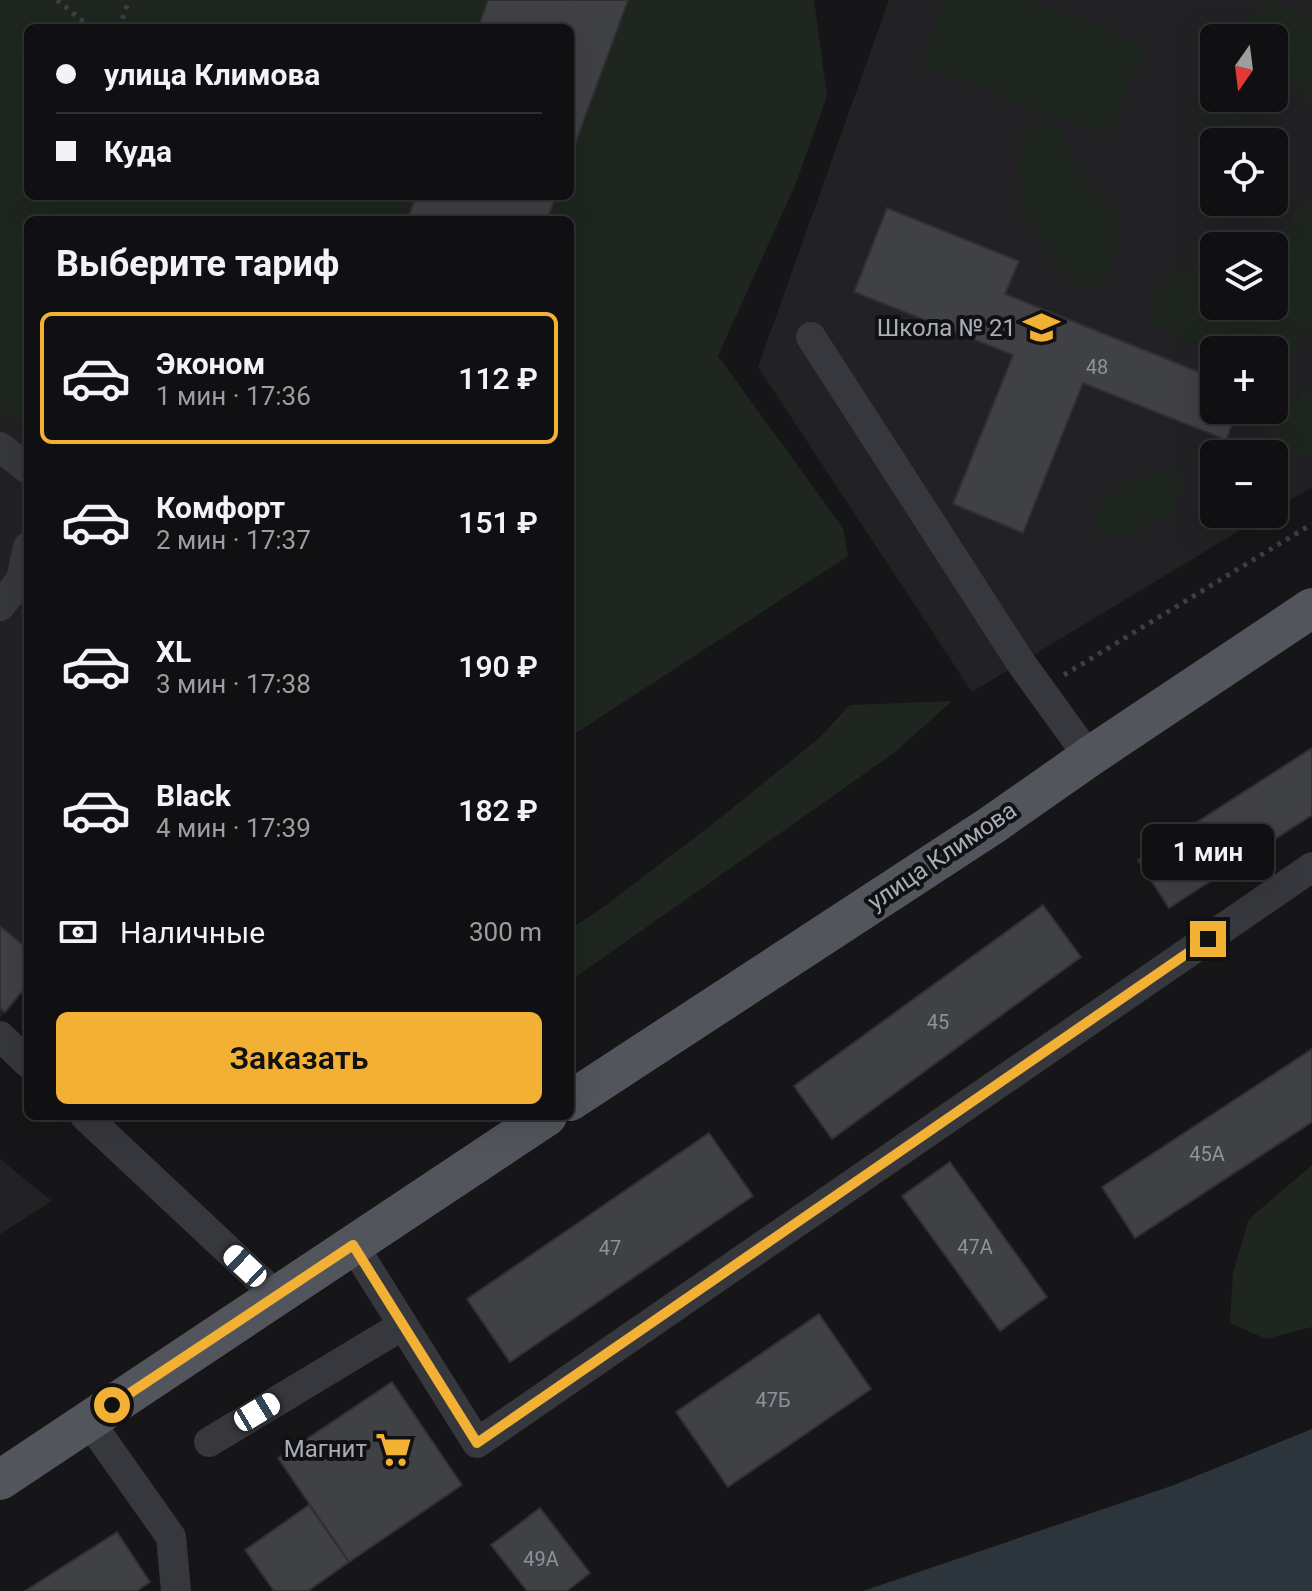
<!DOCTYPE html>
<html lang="ru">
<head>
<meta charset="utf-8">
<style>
  :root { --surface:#101012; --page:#19191b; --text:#f1f3f6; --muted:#9c9d9f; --line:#303032; --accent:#f2b134 }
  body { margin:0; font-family:Roboto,sans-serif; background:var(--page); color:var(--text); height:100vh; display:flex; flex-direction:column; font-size:30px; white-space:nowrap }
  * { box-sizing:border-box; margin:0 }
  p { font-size:26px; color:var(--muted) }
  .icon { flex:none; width:44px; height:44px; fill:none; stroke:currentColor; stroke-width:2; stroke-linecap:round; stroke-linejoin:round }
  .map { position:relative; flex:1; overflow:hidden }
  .details { position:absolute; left:24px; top:216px; width:550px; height:904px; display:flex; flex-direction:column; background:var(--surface); border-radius:12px; box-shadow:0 8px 32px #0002,0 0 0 2px var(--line) }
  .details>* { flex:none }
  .top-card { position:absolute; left:24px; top:24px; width:550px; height:176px; border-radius:12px; box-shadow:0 8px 32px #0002,0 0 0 2px var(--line); display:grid; align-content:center; height:176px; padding:0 32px; background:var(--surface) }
  .needle { width:52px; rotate:194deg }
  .tools { position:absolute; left:1200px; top:24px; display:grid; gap:16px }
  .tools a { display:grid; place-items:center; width:88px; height:88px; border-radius:12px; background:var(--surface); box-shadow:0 8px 32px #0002,0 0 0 2px var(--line); font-size:40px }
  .end { position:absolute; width:36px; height:36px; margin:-18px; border:10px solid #f2b134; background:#111; box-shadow:0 0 0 4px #111 }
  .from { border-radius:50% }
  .bubble { position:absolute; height:56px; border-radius:12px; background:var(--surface); box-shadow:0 8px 32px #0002,0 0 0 2px var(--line); font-size:26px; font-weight:600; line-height:56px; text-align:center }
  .car { position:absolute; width:24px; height:48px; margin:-24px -12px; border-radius:10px; box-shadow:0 0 6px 2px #0007; background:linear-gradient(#fff 24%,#345 0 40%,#fff 0 76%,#345 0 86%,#fff 0) }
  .top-card b { display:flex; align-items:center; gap:28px; height:76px; font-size:30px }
  .top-card b+b { border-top:2px solid var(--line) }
  .top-card i { width:20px; height:20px; background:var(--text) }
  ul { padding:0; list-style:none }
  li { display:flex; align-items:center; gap:24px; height:132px; margin:0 16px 12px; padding:0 16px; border:4px solid transparent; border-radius:12px }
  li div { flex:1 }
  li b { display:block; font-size:30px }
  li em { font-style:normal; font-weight:600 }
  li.selected { border-color:var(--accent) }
  li>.icon { width:72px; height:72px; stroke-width:1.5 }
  h2 { padding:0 32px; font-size:36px; line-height:96px }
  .pay { display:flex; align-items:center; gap:20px; height:88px; padding:0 32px; font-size:30px }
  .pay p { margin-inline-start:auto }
  .action { display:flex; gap:16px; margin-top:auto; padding:16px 32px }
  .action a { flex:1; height:92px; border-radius:12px; background:var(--accent); color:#111; font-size:32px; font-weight:600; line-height:92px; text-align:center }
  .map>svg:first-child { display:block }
  .built { fill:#222225; fill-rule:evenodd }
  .green { fill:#1e261f; fill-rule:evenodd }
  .water { fill:#2c353c }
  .building { fill:#404145; stroke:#303034; stroke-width:2 }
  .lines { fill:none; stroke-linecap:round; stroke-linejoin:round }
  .path { stroke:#3d3f44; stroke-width:5; stroke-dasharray:4 6; stroke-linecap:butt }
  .minor { stroke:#37383d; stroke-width:30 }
  .major { stroke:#53555c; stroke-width:40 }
  .route { stroke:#f2b134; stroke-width:10 }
  .labels { text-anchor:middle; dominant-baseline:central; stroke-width:8; stroke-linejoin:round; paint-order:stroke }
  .number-label { font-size:20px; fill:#8e929b }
  .poi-label { font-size:24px; fill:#a8adb8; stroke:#111113; text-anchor:end }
  .street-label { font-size:24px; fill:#a8adb8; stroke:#111113 }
</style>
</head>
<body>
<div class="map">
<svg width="1312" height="1591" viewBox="0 0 1312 1591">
  <rect width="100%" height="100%" fill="#161618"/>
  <path class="built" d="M 889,0 L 1312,0 L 1312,487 L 1274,510 L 1274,454 L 1214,454 L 1214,514 L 1267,514 L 972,692 L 758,367 ZM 1214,38 L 1274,38 L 1274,98 L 1214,98 ZM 1214,142 L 1274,142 L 1274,202 L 1214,202 ZM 1214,246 L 1274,246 L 1274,306 L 1214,306 ZM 1214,350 L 1274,350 L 1274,410 L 1214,410 Z
    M 0,413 L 28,435 L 28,984 L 0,1018 Z
    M 0,1159 L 52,1201 L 0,1234 Z"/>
  <path class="green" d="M 0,0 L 814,0 L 827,96 L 796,183 L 718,356 L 843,528 L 848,556 L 570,737 L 570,220 L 28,220 L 28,435 L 0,413 ZM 28,28 L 570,28 L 570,196 L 28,196 Z
    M 944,0 L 1028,0 L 1145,44 L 1110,137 L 920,65 Z
    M 1270,2 L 1312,17 L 1312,102 L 1274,77 L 1274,38 L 1242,38 L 1241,33 L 1248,18 Z
    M 1214,88 L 1214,98 L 1248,98 L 1241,121 L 1211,121 L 1194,115 L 1206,97 Z
    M 1040,121 C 1073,130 1061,146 1078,168 C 1090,183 1104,196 1118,209 L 1117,246 L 1104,282 L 1088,286 L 1066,280 L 1023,214 L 1018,169 L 1023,140 Z
    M 1312,194 L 1312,323 L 1282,367 L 1274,369 L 1274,350 L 1214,351 L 1154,325 L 1153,297 L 1176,274 L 1214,255 L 1214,306 L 1274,306 L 1274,246 L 1236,246 L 1289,226 L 1302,205 Z
    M 1312,386 L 1312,452 L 1290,456 L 1272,444 L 1267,423 Z
    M 1165,467 L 1177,470 C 1186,484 1180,499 1175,513 L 1122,539 L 1097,532 L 1092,514 L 1106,493 Z
    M 952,701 L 894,753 L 570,981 L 570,929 L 605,906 L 719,819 L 818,739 L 850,705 Z
    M 1312,1165 L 1312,1327 L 1266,1339 L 1230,1323 L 1233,1272 L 1249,1219 Z"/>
  <path class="water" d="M 1312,1429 L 1312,1591 L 863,1591 L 1174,1485 Z"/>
  <path class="building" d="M 488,0 L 628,0 L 570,158 L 570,28 L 478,28 Z
    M 416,196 L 556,196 L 547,220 L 407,220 Z
    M 887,208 L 1019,261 L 1005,294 L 1214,378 L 1214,410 L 1238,410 L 1226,440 L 1083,383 L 1023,533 L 953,504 L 1013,355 L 854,292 Z
    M 1312,748 L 1312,815 L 1169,908 L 1138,860 Z
    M 1043,905 L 1081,957 L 832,1139 L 794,1086 Z
    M 0,926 L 28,949 L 28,984 L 5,1012 L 0,1008 Z
    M 1312,1049 L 1312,1122 L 1135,1238 L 1102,1187 Z
    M 709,1133 L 753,1196 L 510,1362 L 467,1299 Z
    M 950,1162 L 1047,1297 L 1000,1331 L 902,1196 Z
    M 819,1314 L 871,1389 L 728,1487 L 676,1412 Z
    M 392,1382 L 462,1485 L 349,1562 L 278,1458 Z
    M 309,1505 L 349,1562 L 308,1591 L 274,1591 L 245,1550 Z
    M 540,1508 L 590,1573 L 567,1591 L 527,1591 L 491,1545 Z
    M 117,1532 L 150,1582 L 137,1591 L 25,1591 Z"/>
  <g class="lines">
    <path class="path" d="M 57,0 L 91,28
      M 119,28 L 129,0
      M 1064,675 L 1312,524"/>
    <path class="minor" d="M 811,337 L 1021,663 L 1089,757
      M 0,447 L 28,469
      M 0,606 L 21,580 L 28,547
      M 0,1036 L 28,1063
      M 85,1116 L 277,1296
      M 353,1245 L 477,1443 L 1312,867
      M 89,1421 L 171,1537 L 176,1591
      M 209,1442 L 403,1325"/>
    <path class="major" d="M 570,1101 L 992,825 L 1089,757 L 1312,608
      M 0,1480 L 547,1116"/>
  </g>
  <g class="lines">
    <path class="route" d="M 112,1405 L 353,1245 L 477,1443 L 1208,939"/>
  </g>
  <defs>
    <symbol id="school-bare" viewBox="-9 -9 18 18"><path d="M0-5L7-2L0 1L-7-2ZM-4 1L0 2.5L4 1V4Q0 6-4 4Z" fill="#f2b134" stroke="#111113" stroke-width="2.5" paint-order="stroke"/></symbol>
    <symbol id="supermarket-bare" viewBox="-9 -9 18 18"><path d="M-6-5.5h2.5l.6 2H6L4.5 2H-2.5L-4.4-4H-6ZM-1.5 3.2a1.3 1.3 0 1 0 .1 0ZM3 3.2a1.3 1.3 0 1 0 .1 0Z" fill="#f2b134" stroke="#111113" stroke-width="2.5" paint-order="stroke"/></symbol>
  </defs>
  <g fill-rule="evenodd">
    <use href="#school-bare" x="1016" y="302" width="51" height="51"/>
    <use href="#supermarket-bare" x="368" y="1424" width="51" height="51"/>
  </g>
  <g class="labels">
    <g class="number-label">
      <text x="1097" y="367">48</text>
      <text x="938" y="1022">45</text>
      <text x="1207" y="1154">45А</text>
      <text x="975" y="1247">47А</text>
      <text x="610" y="1248">47</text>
      <text x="773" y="1400">47Б</text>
      <text x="541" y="1559">49А</text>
    </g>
    <g class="poi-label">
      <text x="1016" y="328">Школа № 21</text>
      <text x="367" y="1449">Магнит</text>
    </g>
    <g class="street-label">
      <text transform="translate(942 856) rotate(-34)">улица Климова</text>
    </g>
  </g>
</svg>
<div class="tools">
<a><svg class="needle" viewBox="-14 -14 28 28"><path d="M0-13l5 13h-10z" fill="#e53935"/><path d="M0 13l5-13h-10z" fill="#9c9d9f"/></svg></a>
<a><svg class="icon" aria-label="locate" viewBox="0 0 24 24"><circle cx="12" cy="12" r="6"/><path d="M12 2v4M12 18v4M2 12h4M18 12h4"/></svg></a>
<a><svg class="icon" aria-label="layers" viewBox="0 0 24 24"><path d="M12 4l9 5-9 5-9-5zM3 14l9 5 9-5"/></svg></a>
<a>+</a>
<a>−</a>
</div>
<i class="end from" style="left:112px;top:1405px"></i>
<i class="end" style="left:1208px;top:939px"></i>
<div class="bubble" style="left:1142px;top:824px;width:132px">1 мин</div>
<i class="car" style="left:245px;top:1266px;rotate:313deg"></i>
<i class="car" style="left:257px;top:1412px;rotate:59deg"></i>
<div class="top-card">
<b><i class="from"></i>улица Климова</b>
<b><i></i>Куда</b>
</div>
<section class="details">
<h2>Выберите тариф</h2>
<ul>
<li class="selected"><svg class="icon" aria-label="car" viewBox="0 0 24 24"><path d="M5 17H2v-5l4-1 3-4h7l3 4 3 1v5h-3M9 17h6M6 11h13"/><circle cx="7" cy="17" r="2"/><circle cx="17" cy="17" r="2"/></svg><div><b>Эконом</b><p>1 мин · 17:36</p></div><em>112 ₽</em></li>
<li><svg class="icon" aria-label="car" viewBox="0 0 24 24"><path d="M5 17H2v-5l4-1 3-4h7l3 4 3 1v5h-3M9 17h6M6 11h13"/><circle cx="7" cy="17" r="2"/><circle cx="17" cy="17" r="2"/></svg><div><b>Комфорт</b><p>2 мин · 17:37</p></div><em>151 ₽</em></li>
<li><svg class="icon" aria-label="car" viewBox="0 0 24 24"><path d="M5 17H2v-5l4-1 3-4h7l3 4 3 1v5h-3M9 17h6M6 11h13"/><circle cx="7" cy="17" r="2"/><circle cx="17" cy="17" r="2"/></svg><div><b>XL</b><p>3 мин · 17:38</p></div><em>190 ₽</em></li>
<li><svg class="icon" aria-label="car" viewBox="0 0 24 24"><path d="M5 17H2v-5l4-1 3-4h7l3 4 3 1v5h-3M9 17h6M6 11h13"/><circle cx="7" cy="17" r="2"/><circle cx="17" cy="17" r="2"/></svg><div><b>Black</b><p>4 мин · 17:39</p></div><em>182 ₽</em></li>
</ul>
<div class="pay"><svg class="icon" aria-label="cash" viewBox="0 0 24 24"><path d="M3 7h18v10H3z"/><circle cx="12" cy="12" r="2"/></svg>Наличные<p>300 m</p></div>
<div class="action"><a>Заказать</a></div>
</section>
</div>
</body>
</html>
